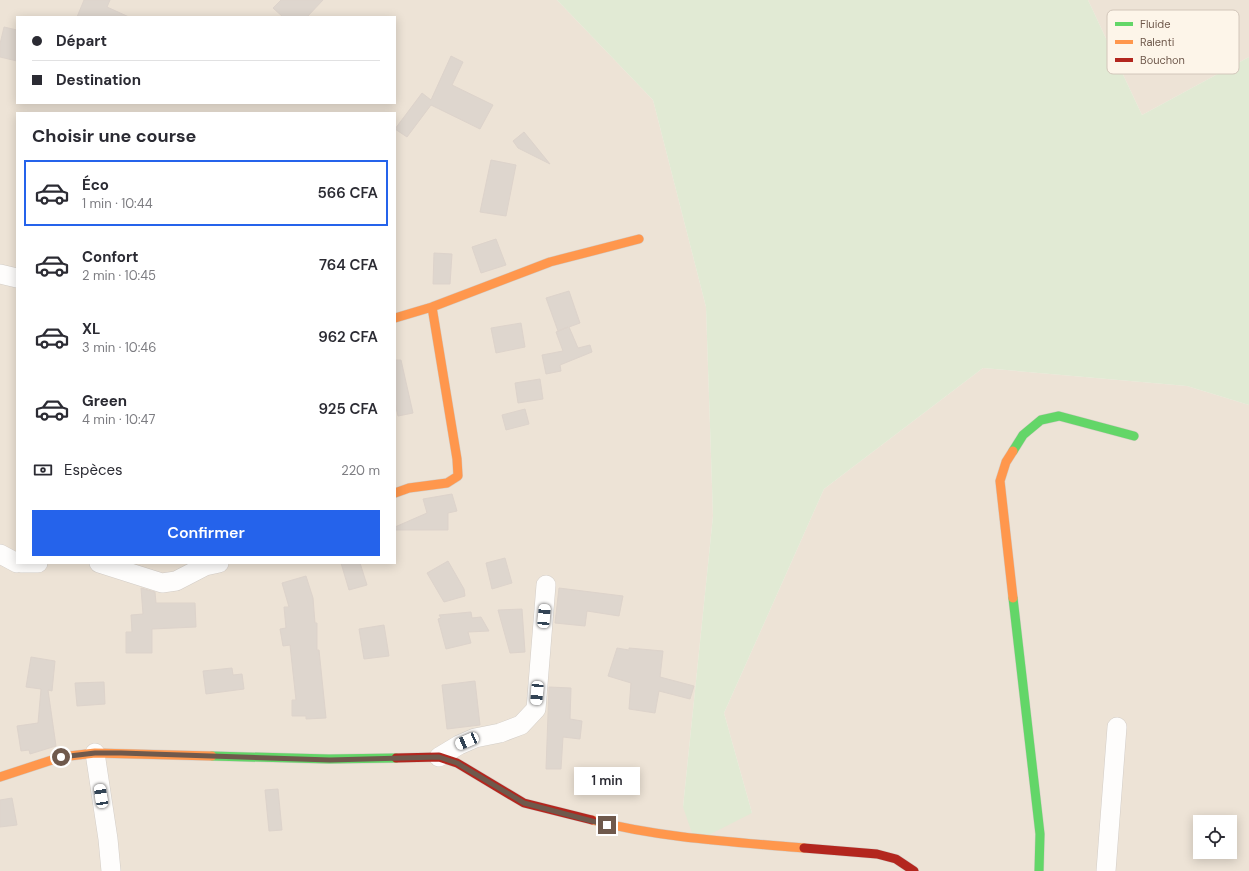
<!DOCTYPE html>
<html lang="fr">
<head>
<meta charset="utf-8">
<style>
  :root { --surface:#fff; --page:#f7f7f7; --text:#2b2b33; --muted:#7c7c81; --line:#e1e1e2; --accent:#2563eb }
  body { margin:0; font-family:"DM Sans",sans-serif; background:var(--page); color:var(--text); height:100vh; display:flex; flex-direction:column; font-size:15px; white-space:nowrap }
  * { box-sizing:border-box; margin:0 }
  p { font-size:13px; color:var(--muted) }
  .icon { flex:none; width:22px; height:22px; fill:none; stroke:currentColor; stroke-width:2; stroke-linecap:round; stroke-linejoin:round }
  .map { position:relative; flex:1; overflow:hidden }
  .sheet { position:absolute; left:16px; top:112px; width:380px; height:452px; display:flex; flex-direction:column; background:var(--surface); border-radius:0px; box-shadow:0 2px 10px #0003 }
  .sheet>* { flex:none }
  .top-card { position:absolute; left:16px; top:16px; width:380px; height:88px; border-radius:0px; box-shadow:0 2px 10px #0003; display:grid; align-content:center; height:88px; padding:0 16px; background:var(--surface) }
  .buttons { position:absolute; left:1193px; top:815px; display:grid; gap:8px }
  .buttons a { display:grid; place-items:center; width:44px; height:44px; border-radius:0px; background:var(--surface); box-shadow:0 2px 10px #0003; font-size:20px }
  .end { position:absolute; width:18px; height:18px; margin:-9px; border:5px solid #6f594c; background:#fff; box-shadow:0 0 0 2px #fff }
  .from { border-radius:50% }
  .bubble { position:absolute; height:28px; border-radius:0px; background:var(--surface); box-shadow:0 2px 10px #0003; font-size:13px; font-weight:600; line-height:28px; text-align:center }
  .car { position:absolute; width:12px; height:24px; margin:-12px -6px; border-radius:5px; box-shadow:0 0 3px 1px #0007; background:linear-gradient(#fff 24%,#345 0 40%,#fff 0 76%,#345 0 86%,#fff 0) }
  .top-card b { display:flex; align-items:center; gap:14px; height:38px; font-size:15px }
  .top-card b+b { border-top:1px solid var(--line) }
  .top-card i { width:10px; height:10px; background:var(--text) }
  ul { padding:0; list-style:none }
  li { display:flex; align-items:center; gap:12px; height:66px; margin:0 8px 6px; padding:0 8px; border:2px solid transparent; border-radius:0px }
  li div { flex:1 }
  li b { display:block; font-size:15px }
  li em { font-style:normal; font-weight:600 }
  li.active { border-color:var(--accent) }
  li>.icon { width:36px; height:36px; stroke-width:1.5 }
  h2 { padding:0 16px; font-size:18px; line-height:48px }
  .pay { display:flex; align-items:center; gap:10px; height:44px; padding:0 16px; font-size:15px }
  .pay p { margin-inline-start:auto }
  .primary-button { display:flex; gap:8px; margin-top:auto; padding:8px 16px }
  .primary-button a { flex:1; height:46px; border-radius:0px; background:var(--accent); color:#fff; font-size:16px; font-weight:600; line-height:46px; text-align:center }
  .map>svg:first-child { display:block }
  .residential { fill:#ede3d6; fill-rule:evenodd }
  .green { fill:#e1ead4 }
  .building { fill:#ded6ce; stroke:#ddd3cb }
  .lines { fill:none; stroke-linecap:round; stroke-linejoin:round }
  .street-casing { stroke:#d3cdc7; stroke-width:20 }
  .fast-casing { stroke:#d4ccc5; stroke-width:10 }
  .slow-casing { stroke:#d4ccc5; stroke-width:10 }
  .jam-casing { stroke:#d4ccc5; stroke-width:10 }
  .street { stroke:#fefdfc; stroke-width:19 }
  .fast { stroke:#63d668; stroke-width:9 }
  .slow { stroke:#ff974d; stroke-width:9 }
  .jam { stroke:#b3261e; stroke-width:9 }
  .route { stroke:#6f594c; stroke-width:5 }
  .key { fill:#fdf5e9; stroke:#d2c6ba; stroke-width:1 }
  .key-label { font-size:11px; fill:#6f594c }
</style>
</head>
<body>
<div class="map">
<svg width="1249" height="871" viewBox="0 0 1249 871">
  <rect width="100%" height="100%" fill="#f5f0e8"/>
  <path class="residential" d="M 0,0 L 557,0 L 653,100 L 706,307 L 713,516 L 683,807 L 752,813 L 724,713 L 824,489 L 983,368 L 1187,386 L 1249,405 L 1249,871 L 0,871 ZM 17,17 L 395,17 L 395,103 L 17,103 ZM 17,113 L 395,113 L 395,563 L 17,563 ZM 1200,822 L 1230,822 L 1230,852 L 1200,852 Z
    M 1088,0 L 1249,0 L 1249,57 L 1142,115 Z"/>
  <path class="green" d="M 557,0 L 1088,0 L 1142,115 L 1249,57 L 1249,405 L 1187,386 L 983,368 L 824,489 L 724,713 L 752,813 L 695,842 L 683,807 L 713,516 L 706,307 L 653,100 Z"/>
  <path class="building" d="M 84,0 L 110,0 L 107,7 L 129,17 L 77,17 Z
    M 281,0 L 323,0 L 307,17 L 283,17 L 273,8 Z
    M 4,27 L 17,30 L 17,61 L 0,57 L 0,44 Z
    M 451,56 L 463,62 L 452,85 L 493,105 L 480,129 L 431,105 L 407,137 L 395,129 L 422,93 L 431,100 Z
    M 524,132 L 550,164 L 518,148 L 513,141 Z
    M 491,160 L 516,165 L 506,216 L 480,212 Z
    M 496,239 L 506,265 L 481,273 L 472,247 Z
    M 434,253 L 452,254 L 450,284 L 433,284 Z
    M 569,291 L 580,323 L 569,327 L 578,348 L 590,345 L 592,352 L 560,365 L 561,371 L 546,374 L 542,355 L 563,351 L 556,332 L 568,327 L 558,331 L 546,298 Z
    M 521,323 L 525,347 L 496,353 L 491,328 Z
    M 395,360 L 401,360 L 413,413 L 398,416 L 395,403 Z
    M 540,379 L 543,399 L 518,403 L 515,383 Z
    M 525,409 L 529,424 L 506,430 L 502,415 Z
    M 452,494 L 457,511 L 448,513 L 448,530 L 395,530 L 395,527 L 427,513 L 423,499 Z
    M 505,558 L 512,583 L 492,589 L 486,563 Z
    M 448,561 L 464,589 L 465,596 L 444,602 L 427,573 Z
    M 341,563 L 360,563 L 367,585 L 349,590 Z
    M 306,576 L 313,598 L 315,623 L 317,623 L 317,650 L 319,650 L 326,718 L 306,719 L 306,716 L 292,716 L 292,700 L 296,700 L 290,645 L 283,646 L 280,629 L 286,628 L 284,607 L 289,607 L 282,583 Z
    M 141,588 L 155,592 L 156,603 L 195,603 L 196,627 L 152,629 L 152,653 L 126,653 L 126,632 L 132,632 L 131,615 L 143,614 Z
    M 559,588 L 623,596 L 619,616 L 587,611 L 585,626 L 555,623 Z
    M 522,609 L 525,652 L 510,653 L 498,610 Z
    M 471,612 L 472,618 L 481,617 L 489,631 L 468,632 L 471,643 L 446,649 L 438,619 L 441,618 L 439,615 Z
    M 384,625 L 389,656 L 364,659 L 359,629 Z
    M 617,648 L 629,650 L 629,648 L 663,651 L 660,677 L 694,686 L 690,699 L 659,691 L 655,713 L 629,709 L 631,683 L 608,676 Z
    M 31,657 L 55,661 L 52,691 L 48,690 L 56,746 L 30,754 L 29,750 L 21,751 L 17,726 L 38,723 L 41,689 L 26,687 Z
    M 232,668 L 233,675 L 242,674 L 244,689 L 206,694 L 203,671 Z
    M 475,681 L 480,725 L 447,729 L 442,685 Z
    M 104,682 L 105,704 L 77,706 L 75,683 Z
    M 549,687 L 571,688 L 570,719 L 582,721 L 580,739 L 563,737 L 561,769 L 546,769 Z
    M 278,789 L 282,830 L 269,831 L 265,790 Z
    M 12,798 L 17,825 L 0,827 L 0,800 Z"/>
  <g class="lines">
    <defs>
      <path id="street" d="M 0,274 L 17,278
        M 0,554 L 17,563
        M 21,563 L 38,563
        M 99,563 L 162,583 L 176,581 L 205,566 L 219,563
        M 95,753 L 108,839 L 111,871
        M 439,757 L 459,745 L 475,738 L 500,733 L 521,725 L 536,709 L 546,585
        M 1106,871 L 1117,727"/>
      <path id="fast" d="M 1013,451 L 1023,435 L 1041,420 L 1059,416 L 1134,436
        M 1013,598 L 1040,834 L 1039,871
        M 212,756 L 329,759 L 396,758"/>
      <path id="slow" d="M 395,318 L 432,307 L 550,262 L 639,239
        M 1013,451 L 1006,462 L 1000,481 L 1013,598
        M 395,493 L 409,488 L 447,483 L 458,476 L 457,459 L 432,307
        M 0,777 L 61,757 L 95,753 L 212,756
        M 592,820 C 659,838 735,842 804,848"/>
      <path id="jam" d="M 396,758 L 439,757 L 457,763 L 524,803 L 592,820
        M 804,848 L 877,854 L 896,859 L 914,871"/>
    </defs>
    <use href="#street" class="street-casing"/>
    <use href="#fast" class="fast-casing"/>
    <use href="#slow" class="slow-casing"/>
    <use href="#jam" class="jam-casing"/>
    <use href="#street" class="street"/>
    <use href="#fast" class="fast"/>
    <use href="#slow" class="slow"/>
    <use href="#jam" class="jam"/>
  </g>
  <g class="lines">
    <path class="route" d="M 61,757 L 95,753 L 121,753 L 330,760 L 439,757 L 457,763 L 524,803 L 607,825"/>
  </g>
  <rect x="1107" y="10" width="132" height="64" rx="6" class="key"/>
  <rect x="1115" y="22" width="18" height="4" fill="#63d668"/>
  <rect x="1115" y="40" width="18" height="4" fill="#ff974d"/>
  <rect x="1115" y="58" width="18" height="4" fill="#b3261e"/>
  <g class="key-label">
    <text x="1140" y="28">Fluide</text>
    <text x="1140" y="46">Ralenti</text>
    <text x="1140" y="64">Bouchon</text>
  </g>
</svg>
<div class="buttons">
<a><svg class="icon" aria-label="locate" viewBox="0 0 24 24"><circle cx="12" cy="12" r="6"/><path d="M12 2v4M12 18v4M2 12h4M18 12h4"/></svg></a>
</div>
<i class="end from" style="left:61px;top:757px"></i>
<i class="end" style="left:607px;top:825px"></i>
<div class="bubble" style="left:574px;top:767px;width:66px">1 min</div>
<i class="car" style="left:544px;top:616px;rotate:5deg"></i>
<i class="car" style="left:537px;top:693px;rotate:185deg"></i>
<i class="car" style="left:467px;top:741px;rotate:247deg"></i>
<i class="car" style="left:101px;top:796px;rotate:351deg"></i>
<div class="top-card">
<b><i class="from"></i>Départ</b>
<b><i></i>Destination</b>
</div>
<section class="sheet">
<h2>Choisir une course</h2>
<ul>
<li class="active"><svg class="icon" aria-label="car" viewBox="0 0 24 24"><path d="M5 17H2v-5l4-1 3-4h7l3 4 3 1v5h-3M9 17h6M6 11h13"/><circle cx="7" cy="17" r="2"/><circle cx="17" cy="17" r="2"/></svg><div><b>Éco</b><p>1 min · 10:44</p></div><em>566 CFA</em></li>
<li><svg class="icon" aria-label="car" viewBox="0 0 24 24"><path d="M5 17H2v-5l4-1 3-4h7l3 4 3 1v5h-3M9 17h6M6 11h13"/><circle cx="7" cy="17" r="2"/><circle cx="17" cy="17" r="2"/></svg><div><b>Confort</b><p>2 min · 10:45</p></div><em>764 CFA</em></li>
<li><svg class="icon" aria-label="car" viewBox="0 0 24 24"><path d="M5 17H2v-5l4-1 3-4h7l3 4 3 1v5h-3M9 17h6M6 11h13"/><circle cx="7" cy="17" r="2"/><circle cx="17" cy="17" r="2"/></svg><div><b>XL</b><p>3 min · 10:46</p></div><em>962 CFA</em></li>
<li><svg class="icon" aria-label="car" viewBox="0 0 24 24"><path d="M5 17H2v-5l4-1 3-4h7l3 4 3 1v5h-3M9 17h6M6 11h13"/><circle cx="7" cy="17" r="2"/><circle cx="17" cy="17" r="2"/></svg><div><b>Green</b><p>4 min · 10:47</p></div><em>925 CFA</em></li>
</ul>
<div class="pay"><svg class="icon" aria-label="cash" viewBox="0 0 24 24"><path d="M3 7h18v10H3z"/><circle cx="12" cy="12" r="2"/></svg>Espèces<p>220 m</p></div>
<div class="primary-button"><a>Confirmer</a></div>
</section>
</div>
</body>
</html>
